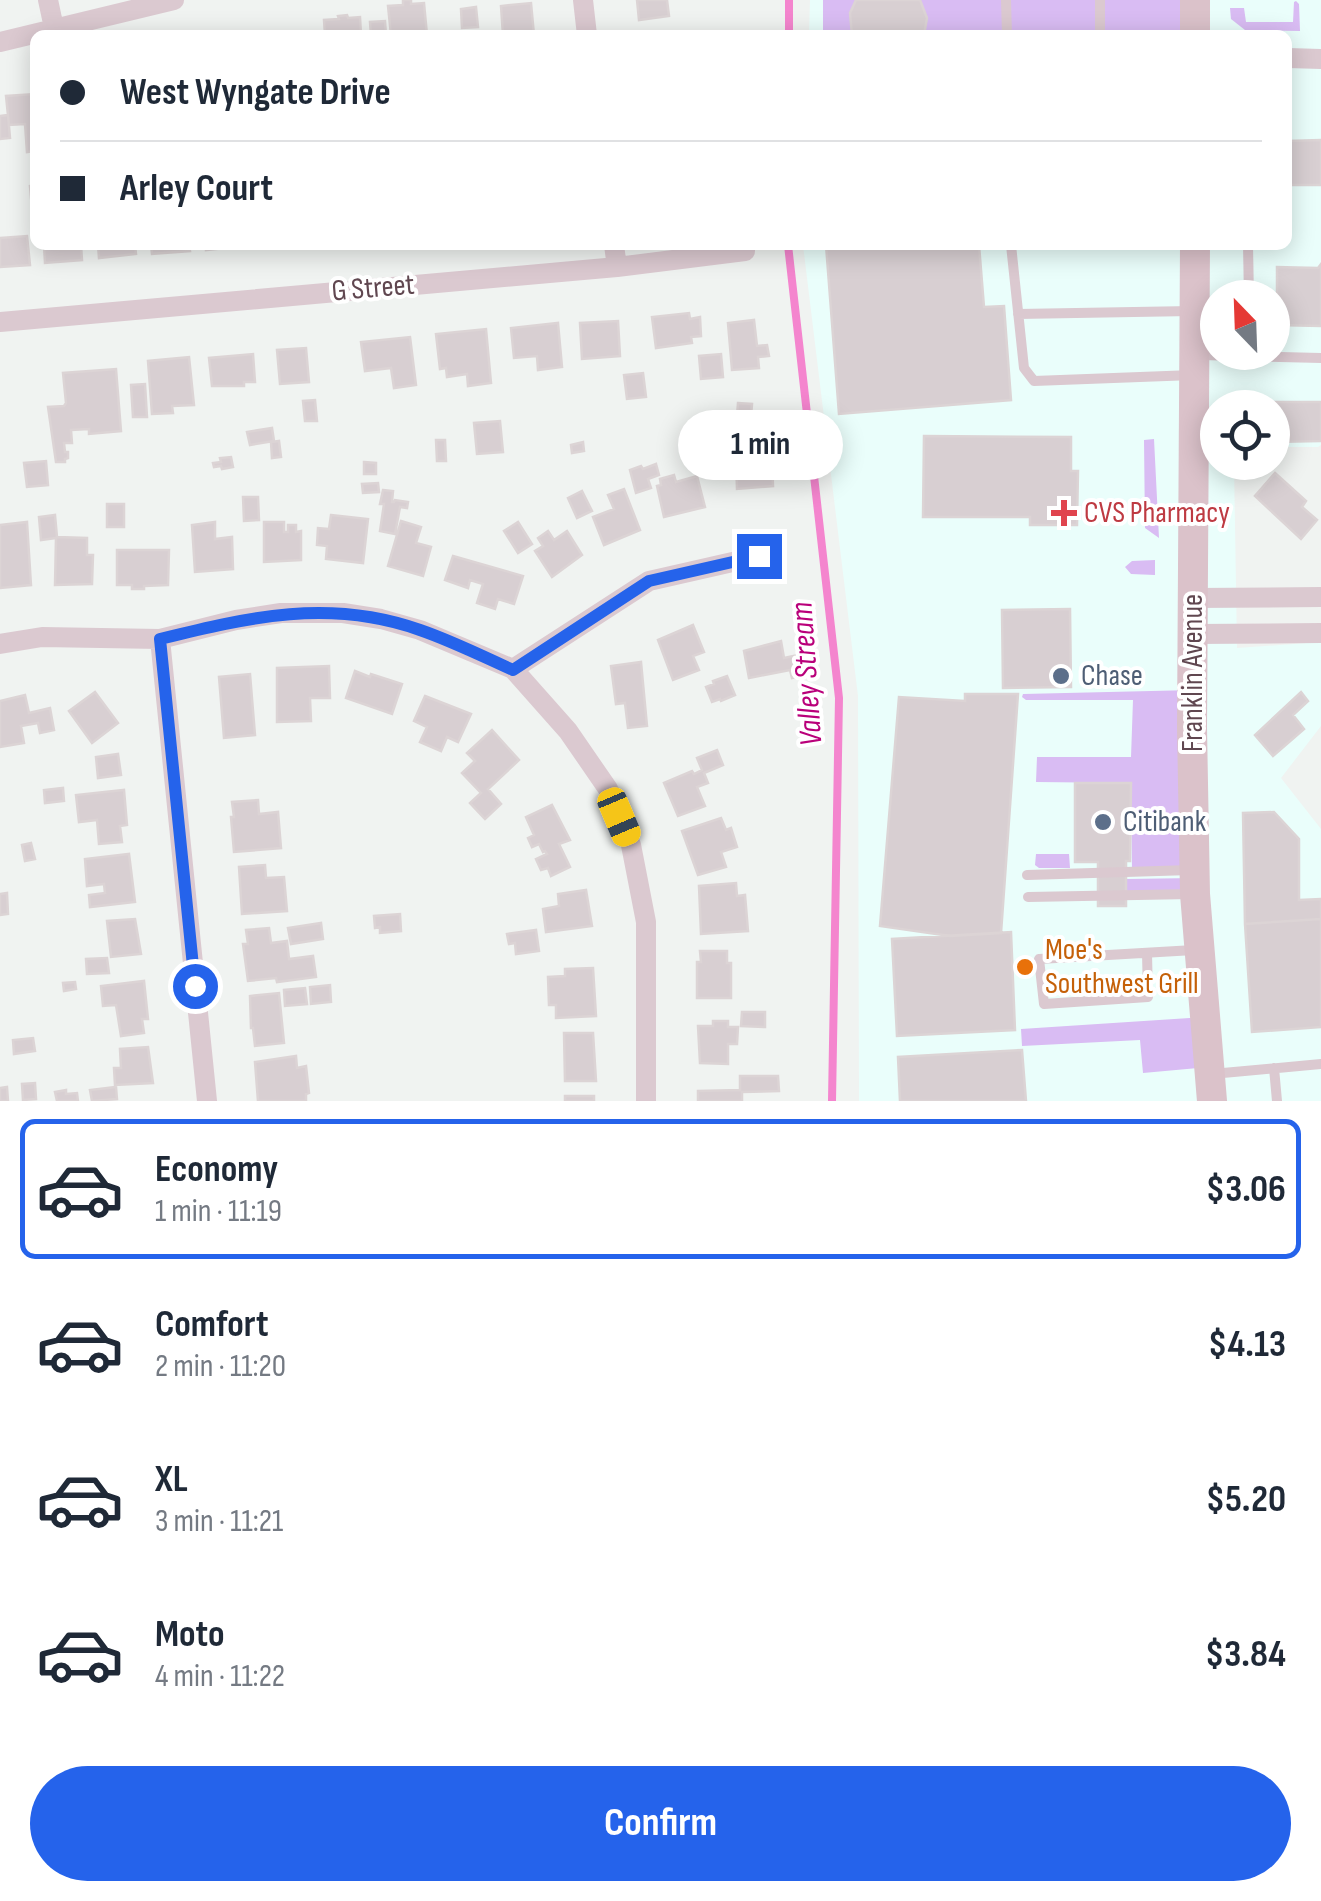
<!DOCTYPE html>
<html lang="en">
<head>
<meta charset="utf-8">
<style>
  :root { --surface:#fff; --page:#f6f6f7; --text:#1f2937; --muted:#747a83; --line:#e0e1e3; --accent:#2563eb }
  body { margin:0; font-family:"Sofia Sans Condensed",sans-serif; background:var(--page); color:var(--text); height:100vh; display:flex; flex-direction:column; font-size:38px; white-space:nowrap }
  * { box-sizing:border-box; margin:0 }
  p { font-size:32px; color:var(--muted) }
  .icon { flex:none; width:55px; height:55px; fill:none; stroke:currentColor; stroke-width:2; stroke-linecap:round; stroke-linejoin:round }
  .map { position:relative; height:1101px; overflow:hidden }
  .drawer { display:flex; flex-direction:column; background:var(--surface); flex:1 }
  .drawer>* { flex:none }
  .hud { position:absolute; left:30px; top:30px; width:1262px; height:220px; border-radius:15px; box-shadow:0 5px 25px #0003; display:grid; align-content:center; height:220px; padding:0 30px; background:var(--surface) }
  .needle { width:65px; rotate:337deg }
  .fabs { position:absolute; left:1200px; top:280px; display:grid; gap:20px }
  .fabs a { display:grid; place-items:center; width:90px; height:90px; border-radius:50%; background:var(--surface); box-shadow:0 5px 25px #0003; font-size:50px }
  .end { position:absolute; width:45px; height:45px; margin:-22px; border:12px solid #2563eb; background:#fff; box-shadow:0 0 0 5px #fff }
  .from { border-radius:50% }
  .bubble { position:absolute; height:70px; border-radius:35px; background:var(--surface); box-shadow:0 5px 25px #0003; font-size:32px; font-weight:700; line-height:70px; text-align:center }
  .car { position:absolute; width:30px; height:60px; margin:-30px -15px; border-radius:12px; box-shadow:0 0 8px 2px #0007; background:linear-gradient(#f5c518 24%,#345 0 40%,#f5c518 0 76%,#345 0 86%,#f5c518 0) }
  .hud b { display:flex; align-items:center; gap:35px; height:95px; font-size:38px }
  .hud b+b { border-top:2px solid var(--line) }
  .hud i { width:25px; height:25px; background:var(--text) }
  ul { padding:18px 0 0; list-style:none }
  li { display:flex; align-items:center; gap:30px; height:140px; margin:0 20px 15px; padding:0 10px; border:5px solid transparent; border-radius:15px }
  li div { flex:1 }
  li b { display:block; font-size:38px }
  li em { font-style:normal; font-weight:700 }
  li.selected { border-color:var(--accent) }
  li>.icon { width:90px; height:90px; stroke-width:1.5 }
  .action { display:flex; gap:20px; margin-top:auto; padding:20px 30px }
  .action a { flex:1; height:115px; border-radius:60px; background:var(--accent); color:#fff; font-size:40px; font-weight:700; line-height:115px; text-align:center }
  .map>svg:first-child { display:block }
  .commercial { fill:#eafefb; fill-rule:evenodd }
  .green { fill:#d9bcf3 }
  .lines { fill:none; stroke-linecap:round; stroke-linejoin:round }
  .stream { stroke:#f485ce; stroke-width:8 }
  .building { fill:#d8cfd2; stroke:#dcd4d5; stroke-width:2.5 }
  .lane { stroke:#dbc9d0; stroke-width:10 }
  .street { stroke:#dbc9d0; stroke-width:20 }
  .secondary { stroke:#dbc2ca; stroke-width:30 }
  .route { stroke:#2563eb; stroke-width:12 }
  .health-dot { fill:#e0444e; stroke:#fff; stroke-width:4 }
  .service-dot { fill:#5c6f8a; stroke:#fff; stroke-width:4 }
  .food-dot { fill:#e8710a; stroke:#fff; stroke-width:4 }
  .labels { text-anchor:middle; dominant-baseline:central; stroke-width:8; stroke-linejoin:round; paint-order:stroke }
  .street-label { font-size:30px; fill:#604750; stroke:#fff }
  .health-label { font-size:30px; fill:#be3a42; stroke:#fff; text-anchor:start }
  .service-label { font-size:30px; fill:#4e5e75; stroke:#fff; text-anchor:start }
  .food-label { font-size:30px; fill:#c56008; stroke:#fff; text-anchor:start }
  .water-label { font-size:32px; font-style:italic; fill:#b9007a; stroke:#fff }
</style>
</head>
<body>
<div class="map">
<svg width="1321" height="1101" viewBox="0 0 1321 1101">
  <rect width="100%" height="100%" fill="#f0f3f1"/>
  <path class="commercial" d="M 810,0 L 1321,0 L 1321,445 L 1318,447 L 1273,447 L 1272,408 L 1218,408 L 1218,462 L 1234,463 L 1237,648 L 1321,642 L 1321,726 L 1281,778 L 1321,829 L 1321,1101 L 859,1101 L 858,696 L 803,245 L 1288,245 L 1288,35 L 809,35 ZM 1218,298 L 1272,298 L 1272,352 L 1218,352 Z"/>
  <path class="green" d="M 823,0 L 1195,0 L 1195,35 L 823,35 Z
    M 1296,1 L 1299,4 L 1300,31 L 1245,30 L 1231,19 L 1230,8 L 1244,8 L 1246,22 L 1293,22 L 1294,2 Z
    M 1154,439 L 1159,538 L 1145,528 L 1144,440 Z
    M 1155,560 L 1155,575 L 1131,574 L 1125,567 L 1132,561 Z
    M 1194,690 L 1195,870 L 1132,872 L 1131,783 L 1036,782 L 1037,757 L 1131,757 L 1133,700 L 1026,700 L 1022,697 L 1023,694 Z
    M 1036,854 L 1069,854 L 1070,868 L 1039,868 L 1035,865 Z
    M 1195,878 L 1195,894 L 1126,895 L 1126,879 Z
    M 1205,1017 L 1209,1067 L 1143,1073 L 1140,1040 L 1022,1046 L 1021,1029 Z"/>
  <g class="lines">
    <path class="stream" d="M 789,35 L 789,0
      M 788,245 L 839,698 L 832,1101"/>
  </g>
  <path class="building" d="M 403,0 L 411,0 L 411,4 L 424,3 L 427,35 L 391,35 L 388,6 L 403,5 Z
    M 637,0 L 667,0 L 669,16 L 639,20 Z
    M 856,0 L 920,0 L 927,18 L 924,35 L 852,35 L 850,13 Z
    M 531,3 L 534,35 L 503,35 L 501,6 Z
    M 476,7 L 478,27 L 462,28 L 461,9 Z
    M 347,15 L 348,18 L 360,17 L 361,35 L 325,35 L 324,20 L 339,19 L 338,16 Z
    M 385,21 L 386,35 L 371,35 L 370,22 Z
    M 35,94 L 35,151 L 27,152 L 25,124 L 9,125 L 6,96 Z
    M 8,115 L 10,138 L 0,139 L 0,116 Z
    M 1321,140 L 1321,185 L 1288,185 L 1288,141 Z
    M 35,185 L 35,208 L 32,209 L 30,186 Z
    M 27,236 L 30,265 L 0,267 L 0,238 Z
    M 44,245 L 81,245 L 82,260 L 45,263 Z
    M 98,245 L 135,245 L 136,254 L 99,258 Z
    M 151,245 L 189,245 L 190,251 L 152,254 Z
    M 206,245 L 242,245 L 243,246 L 206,250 Z
    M 826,245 L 979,245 L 984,307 L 1004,306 L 1011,400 L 839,414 Z
    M 1321,264 L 1321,326 L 1277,325 L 1277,267 L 1318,268 Z
    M 689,313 L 690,319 L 700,317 L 701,336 L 691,337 L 692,343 L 656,348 L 652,317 Z
    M 754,320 L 757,346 L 767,345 L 769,356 L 758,357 L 759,368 L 732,370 L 728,323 Z
    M 618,321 L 620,356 L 582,359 L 580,323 Z
    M 558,323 L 562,367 L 538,370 L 537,356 L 514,358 L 511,328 Z
    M 486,329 L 491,383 L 468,386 L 467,374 L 447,377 L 446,368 L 440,369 L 436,334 Z
    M 410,337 L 416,385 L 394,388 L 391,368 L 365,371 L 361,342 Z
    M 306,348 L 309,382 L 280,384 L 277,350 Z
    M 253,354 L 255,382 L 244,382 L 244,386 L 212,386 L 209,358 Z
    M 721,354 L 723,377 L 701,379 L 699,356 Z
    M 189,357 L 194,405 L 172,406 L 173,413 L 152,414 L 148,361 Z
    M 116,369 L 121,431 L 89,434 L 89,429 L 71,430 L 72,443 L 64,443 L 65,452 L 68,452 L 68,458 L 65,459 L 65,462 L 56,462 L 48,407 L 64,406 L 66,403 L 63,373 Z
    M 643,373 L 646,397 L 627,399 L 624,375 Z
    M 145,384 L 147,417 L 133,417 L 131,385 Z
    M 315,400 L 317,421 L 305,421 L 303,401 Z
    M 1247,402 L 1321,402 L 1321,441 L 1272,442 L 1272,408 L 1247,408 Z
    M 738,403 L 752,404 L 751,417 L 737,416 Z
    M 500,421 L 503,452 L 477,454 L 474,423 Z
    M 272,428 L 274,441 L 250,445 L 247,432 Z
    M 924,436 L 1071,437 L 1071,471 L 1078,471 L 1077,525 L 1030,525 L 1030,517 L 923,517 Z
    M 436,440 L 445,440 L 446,461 L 437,461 Z
    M 279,441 L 281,457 L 272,458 L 271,442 Z
    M 583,442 L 584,451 L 572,453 L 571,445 Z
    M 231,457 L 233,467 L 222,469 L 221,466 L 214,467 L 213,463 L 221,462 L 220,458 Z
    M 772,457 L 773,486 L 737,489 L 736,458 Z
    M 46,461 L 48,485 L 27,487 L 24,463 Z
    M 364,462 L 376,463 L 376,474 L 364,474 Z
    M 656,464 L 659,475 L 648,479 L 651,488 L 636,493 L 630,470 L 641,466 L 643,469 Z
    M 1275,473 L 1306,501 L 1302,507 L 1317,520 L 1301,539 L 1255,496 Z
    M 674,475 L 676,482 L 697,476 L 705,507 L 664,517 L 657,486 L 661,485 L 660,479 Z
    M 378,483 L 379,492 L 363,493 L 362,484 Z
    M 624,489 L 640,530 L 604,545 L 593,517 L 614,509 L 608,495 Z
    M 383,490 L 393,491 L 392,502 L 394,502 L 395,500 L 408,502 L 407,508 L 400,507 L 395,534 L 380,531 L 384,504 L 380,504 Z
    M 582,491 L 592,511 L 577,518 L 568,498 Z
    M 243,497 L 258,497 L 259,520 L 244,521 Z
    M 107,504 L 124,504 L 124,527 L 107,527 Z
    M 55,515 L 57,537 L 87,538 L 87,555 L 93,555 L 92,584 L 55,585 L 56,538 L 41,540 L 39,517 Z
    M 331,515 L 368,519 L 363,563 L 326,559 L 327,546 L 317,545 L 318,528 L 329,529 Z
    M 401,521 L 421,527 L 416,543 L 431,547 L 423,576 L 388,566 Z
    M 27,522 L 31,585 L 0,588 L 0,525 Z
    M 215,522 L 215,539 L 232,537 L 233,569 L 195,572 L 192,525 Z
    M 264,522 L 284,522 L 284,532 L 288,532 L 288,525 L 296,525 L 296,532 L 301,531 L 301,560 L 264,562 Z
    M 518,522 L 532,544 L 518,553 L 504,531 Z
    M 548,531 L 554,540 L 567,531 L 582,555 L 552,577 L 535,551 L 543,546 L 538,538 Z
    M 117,550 L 169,550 L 168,585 L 144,586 L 144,589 L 132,589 L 132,585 L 117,585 Z
    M 453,556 L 523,576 L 514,604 L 498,599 L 495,609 L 477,603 L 483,584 L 470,580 L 468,588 L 445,580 Z
    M 1070,609 L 1071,687 L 1003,688 L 1002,610 Z
    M 693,625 L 704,652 L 693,656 L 699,670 L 673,680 L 658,640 Z
    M 781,641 L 784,658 L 803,654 L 807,675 L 792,678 L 790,670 L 749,678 L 744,651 Z
    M 641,662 L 647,726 L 628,728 L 625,703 L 616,704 L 611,666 Z
    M 329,666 L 330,698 L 310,698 L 311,721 L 277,722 L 277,668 Z
    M 355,671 L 370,677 L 371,674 L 402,684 L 392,714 L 346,698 Z
    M 250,674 L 255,735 L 224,738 L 219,677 Z
    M 727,676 L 735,695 L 721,701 L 720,699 L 712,702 L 706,687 L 714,684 L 713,681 Z
    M 95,692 L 118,723 L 92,743 L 69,711 Z
    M 1301,692 L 1308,701 L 1293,715 L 1304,729 L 1273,756 L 1255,735 Z
    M 965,694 L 1018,694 L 1001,933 L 950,936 L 880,926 L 899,697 L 965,701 Z
    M 25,695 L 29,713 L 50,708 L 54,730 L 40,733 L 38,723 L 21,726 L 24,743 L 0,747 L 0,701 Z
    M 425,696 L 471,714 L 458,742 L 447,737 L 441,751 L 420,742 L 427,727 L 414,721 Z
    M 492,730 L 519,760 L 488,789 L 501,804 L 485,819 L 470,803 L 481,793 L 462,773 L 475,761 L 467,753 Z
    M 717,750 L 723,765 L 704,773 L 708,783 L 697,787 L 705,806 L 678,816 L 664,783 L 692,771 L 694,774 L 702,770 L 697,758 Z
    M 118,754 L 121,775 L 98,778 L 96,757 Z
    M 1075,783 L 1131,783 L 1130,861 L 1126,861 L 1126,906 L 1098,906 L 1098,862 L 1075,862 Z
    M 63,788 L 64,801 L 45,803 L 44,790 Z
    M 124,790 L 127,825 L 120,826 L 122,842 L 99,844 L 97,820 L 79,822 L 76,795 Z
    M 258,800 L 259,814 L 278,812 L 281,848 L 234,852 L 231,817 L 234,817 L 232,802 Z
    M 552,805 L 570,840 L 559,844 L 570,867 L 551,876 L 548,868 L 541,870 L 536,859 L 547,854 L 545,851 L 543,852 L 539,844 L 532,847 L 528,838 L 534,835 L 526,817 Z
    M 1274,812 L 1299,839 L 1299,900 L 1321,899 L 1321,919 L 1245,924 L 1243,813 Z
    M 721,818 L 726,830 L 731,828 L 737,847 L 721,852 L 726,867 L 698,875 L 682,831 Z
    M 31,843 L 35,859 L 25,861 L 22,845 Z
    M 129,854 L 135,902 L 90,907 L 89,895 L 105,893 L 104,884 L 87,886 L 85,859 Z
    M 265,865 L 266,878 L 284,877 L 287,911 L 242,914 L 239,867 Z
    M 736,883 L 737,896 L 745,895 L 748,931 L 701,934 L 699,886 Z
    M 586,890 L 592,926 L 546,932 L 543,909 L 559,906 L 558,894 Z
    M 7,893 L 8,914 L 0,915 L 0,894 Z
    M 400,914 L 401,931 L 380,933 L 380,927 L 375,928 L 374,916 Z
    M 135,919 L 141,954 L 111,957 L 107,921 Z
    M 1321,919 L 1321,1027 L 1252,1032 L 1245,924 Z
    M 321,923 L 323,939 L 291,944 L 288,928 Z
    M 269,928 L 271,943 L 287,941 L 289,959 L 313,956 L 316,977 L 277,982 L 276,978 L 248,981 L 243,944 L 248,944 L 246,930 Z
    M 536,930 L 539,951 L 516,954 L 515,943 L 509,944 L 507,934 Z
    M 1011,932 L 1015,1030 L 897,1036 L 892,939 Z
    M 700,951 L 727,951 L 727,963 L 731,963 L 731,998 L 697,998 L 697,962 L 701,962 Z
    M 107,958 L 109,973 L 87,974 L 86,959 Z
    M 593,968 L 596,1016 L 556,1018 L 556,1005 L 549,1005 L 548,977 L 565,976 L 565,969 Z
    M 144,981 L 148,1019 L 142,1019 L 144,1033 L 121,1036 L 116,1005 L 103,1006 L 101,986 Z
    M 75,982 L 76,989 L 64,991 L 63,983 Z
    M 330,985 L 331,1002 L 311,1004 L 310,987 Z
    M 305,988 L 307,1004 L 285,1006 L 284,990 Z
    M 279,993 L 284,1043 L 255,1046 L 253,1028 L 251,1028 L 250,996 Z
    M 742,1012 L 765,1012 L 765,1027 L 741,1026 Z
    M 713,1021 L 728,1021 L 728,1027 L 738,1027 L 737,1044 L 728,1044 L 728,1064 L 700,1063 L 698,1026 L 713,1026 Z
    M 564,1033 L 593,1033 L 596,1081 L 565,1081 Z
    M 33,1038 L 35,1051 L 14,1054 L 13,1040 Z
    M 148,1047 L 153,1083 L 115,1085 L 114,1068 L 121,1068 L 120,1049 Z
    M 1022,1050 L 1026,1101 L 900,1101 L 898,1057 Z
    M 296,1056 L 297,1068 L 306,1066 L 309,1093 L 306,1094 L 306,1101 L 258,1101 L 255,1062 Z
    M 740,1076 L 778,1076 L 779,1091 L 742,1092 L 742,1101 L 698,1101 L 698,1091 L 740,1090 Z
    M 35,1083 L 36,1099 L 23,1100 L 22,1084 Z
    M 7,1087 L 8,1101 L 0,1101 L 0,1088 Z
    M 116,1087 L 117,1099 L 92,1101 L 90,1090 Z
    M 66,1090 L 66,1094 L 77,1093 L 78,1101 L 57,1101 L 55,1092 Z
    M 565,1096 L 594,1096 L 594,1101 L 565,1101 Z"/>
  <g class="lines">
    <path class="lane" d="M 1006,0 L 1007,35
      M 1100,0 L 1100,35
      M 1011,245 L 1024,368 L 1034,381 L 1193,375
      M 1248,245 L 1249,298
      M 1018,314 L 1192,311
      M 1200,355 L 1321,358
      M 1027,875 L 1191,870
      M 1028,897 L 1192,894
      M 1147,953 L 1148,997 L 1044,1004 L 1039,959 L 1194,950
      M 1274,1068 L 1277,1101
      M 1212,1074 L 1321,1064"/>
    <path class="street" d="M 48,0 L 54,28
      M 583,0 L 587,35
      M 0,42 L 174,0
      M 1288,58 L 1321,59
      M 614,245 L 617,267
      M 0,322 L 617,267 L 745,251
      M 1193,598 L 1321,597
      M 1194,634 L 1321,633
      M 160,639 L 207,1101
      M 0,644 L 42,637 L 160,639 L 236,620 L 281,613 L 343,613 L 381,619 L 420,630 L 513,669 L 568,731 L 608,789 L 631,845 L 646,922 L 646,1101
      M 513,669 L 649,581 L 759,556"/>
    <path class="secondary" d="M 1195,35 L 1195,0
      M 1195,245 L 1192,728 L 1195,894 L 1212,1101"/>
  </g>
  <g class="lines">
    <path class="route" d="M 195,986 L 160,639 C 249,617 330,598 420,630 C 452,641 482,656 513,670 L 649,581 L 759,556"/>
  </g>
  <path class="health-dot" d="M1059 498h10v10h10v10h-10v10h-10v-10h-10v-10h10z"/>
  <g class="service-dot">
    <circle cx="1061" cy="676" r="10"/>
    <circle cx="1103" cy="822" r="10"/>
  </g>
  <circle class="food-dot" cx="1025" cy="967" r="10"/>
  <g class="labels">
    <g class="street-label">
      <text transform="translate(373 288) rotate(-5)">G Street</text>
      <text transform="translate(1193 673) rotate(-90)">Franklin Avenue</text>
    </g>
    <g class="health-label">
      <text x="1084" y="513">CVS Pharmacy</text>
    </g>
    <g class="service-label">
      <text x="1081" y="676">Chase</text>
      <text x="1123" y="822">Citibank</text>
    </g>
    <g class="food-label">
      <text x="1045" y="950">Moe's<tspan x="1045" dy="34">Southwest Grill</tspan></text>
    </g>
    <g class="water-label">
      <text transform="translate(807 674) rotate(-94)">Valley Stream</text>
    </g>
  </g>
</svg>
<div class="fabs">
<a><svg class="needle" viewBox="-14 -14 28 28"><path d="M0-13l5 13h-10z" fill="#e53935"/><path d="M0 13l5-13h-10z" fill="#747a83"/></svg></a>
<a><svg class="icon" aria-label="locate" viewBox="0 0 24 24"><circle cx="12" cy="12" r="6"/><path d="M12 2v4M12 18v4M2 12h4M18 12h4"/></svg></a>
</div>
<i class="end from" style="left:195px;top:986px"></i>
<i class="end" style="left:759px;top:556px"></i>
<div class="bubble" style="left:678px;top:410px;width:165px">1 min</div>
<i class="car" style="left:619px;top:817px;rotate:157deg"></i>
<div class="hud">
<b><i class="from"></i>West Wyngate Drive</b>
<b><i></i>Arley Court</b>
</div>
</div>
<section class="drawer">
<ul>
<li class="selected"><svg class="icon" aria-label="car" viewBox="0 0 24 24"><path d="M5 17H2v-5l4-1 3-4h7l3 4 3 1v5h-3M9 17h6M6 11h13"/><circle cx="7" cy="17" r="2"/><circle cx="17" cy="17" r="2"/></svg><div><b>Economy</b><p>1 min · 11:19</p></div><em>$3.06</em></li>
<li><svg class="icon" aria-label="car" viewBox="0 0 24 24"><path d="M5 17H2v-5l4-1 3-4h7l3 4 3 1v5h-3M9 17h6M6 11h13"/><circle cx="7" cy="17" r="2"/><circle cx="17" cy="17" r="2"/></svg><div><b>Comfort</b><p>2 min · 11:20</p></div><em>$4.13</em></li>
<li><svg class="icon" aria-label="car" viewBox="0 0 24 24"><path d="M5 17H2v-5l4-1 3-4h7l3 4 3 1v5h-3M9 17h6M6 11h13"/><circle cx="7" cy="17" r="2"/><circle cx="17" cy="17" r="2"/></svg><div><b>XL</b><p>3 min · 11:21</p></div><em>$5.20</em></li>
<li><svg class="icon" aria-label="car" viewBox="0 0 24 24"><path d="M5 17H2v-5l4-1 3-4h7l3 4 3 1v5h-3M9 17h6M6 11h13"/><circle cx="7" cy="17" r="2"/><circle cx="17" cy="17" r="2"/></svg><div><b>Moto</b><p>4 min · 11:22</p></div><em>$3.84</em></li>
</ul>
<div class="action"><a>Confirm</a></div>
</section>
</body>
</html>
